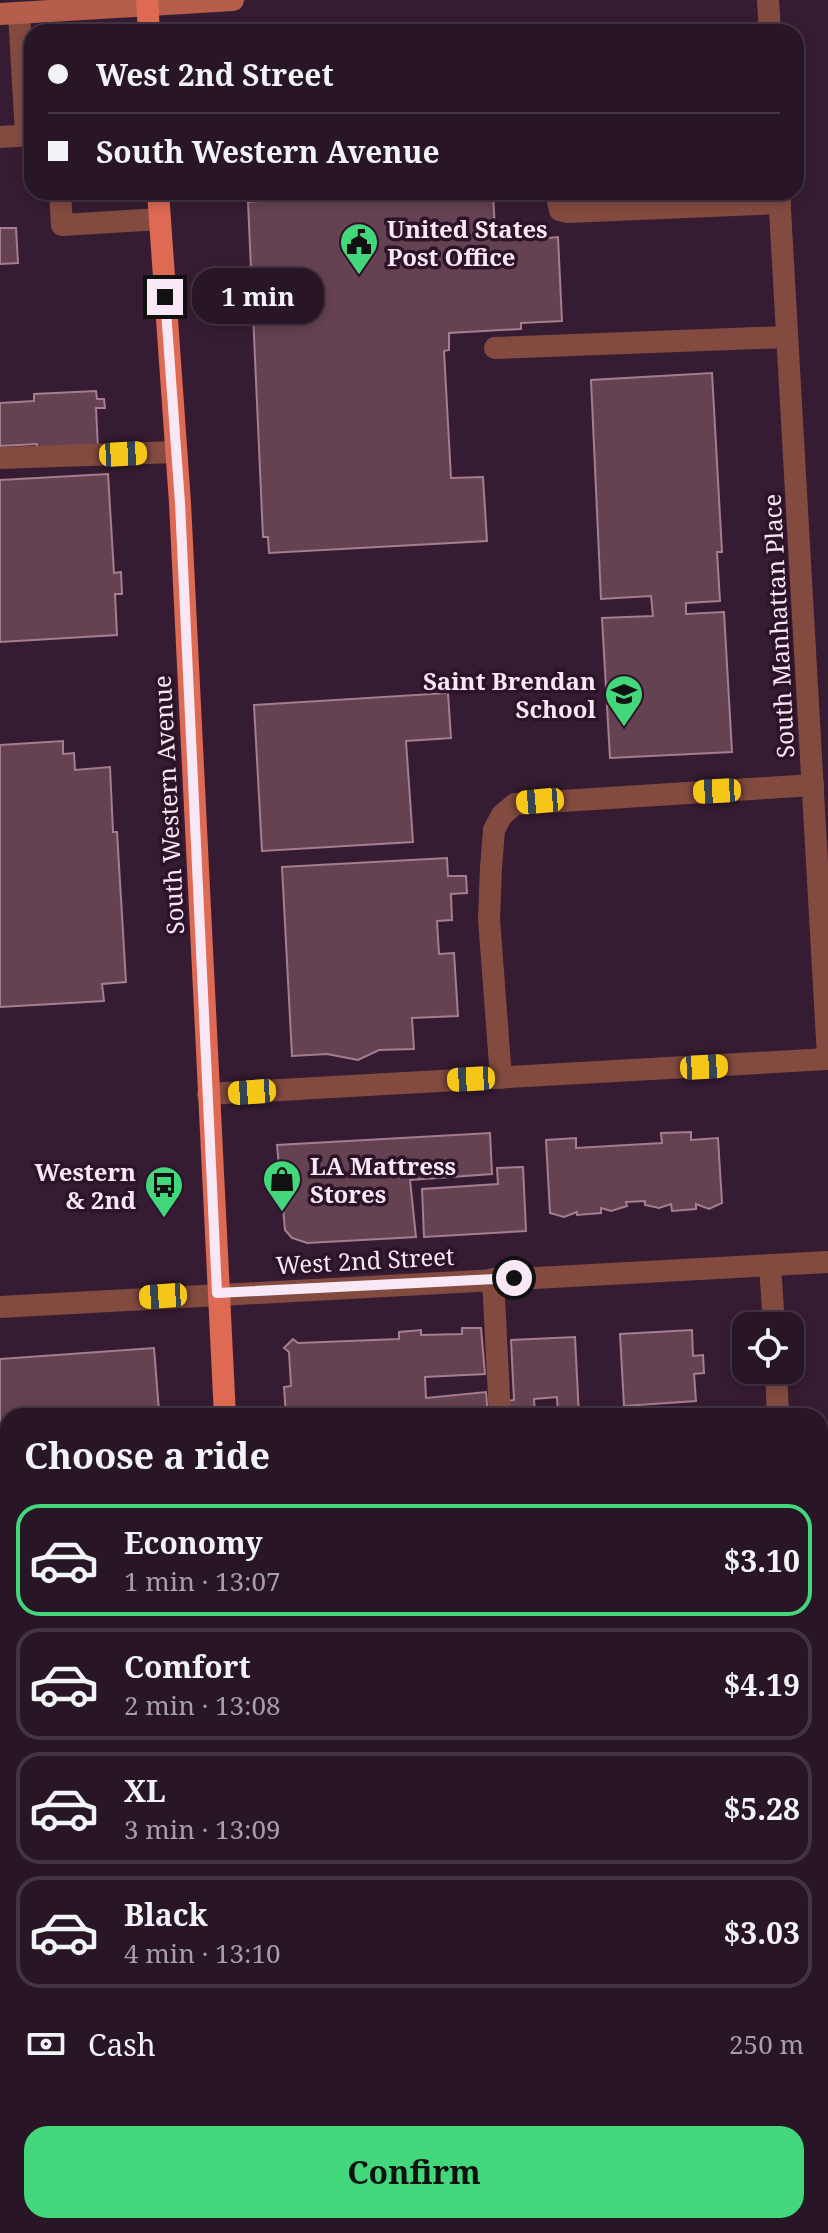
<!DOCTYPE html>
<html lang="en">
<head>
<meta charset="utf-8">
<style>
  :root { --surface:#281526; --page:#342232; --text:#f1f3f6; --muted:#a59fa7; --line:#443443; --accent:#42d77b }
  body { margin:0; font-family:"Noto Serif",serif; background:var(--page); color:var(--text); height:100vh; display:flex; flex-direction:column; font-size:30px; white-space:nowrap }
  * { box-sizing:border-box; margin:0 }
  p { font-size:26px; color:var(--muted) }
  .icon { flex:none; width:44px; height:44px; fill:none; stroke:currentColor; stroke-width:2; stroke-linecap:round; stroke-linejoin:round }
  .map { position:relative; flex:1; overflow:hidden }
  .side { position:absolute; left:0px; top:1408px; width:828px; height:826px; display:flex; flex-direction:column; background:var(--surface); border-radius:24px 24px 0 0; box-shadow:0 4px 12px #0003,0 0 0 2px var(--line) }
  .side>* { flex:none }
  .top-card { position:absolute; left:24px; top:24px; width:780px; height:176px; border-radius:24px; box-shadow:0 4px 12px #0003,0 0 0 2px var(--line); display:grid; align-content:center; height:176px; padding:0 24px; background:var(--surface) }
  .tools { position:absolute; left:732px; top:1312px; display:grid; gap:16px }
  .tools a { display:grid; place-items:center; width:72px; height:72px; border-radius:16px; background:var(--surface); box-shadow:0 4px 12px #0003,0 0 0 2px var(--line); font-size:40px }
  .end { position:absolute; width:36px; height:36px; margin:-18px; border:10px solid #f8e7f5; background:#111; box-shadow:0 0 0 4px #111 }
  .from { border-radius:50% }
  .bubble { position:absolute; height:56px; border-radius:24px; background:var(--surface); box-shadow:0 4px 12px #0003,0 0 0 2px var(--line); font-size:26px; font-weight:700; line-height:56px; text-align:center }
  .car { position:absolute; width:24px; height:48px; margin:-24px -12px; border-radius:10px; box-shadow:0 0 6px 2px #0007; background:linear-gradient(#f5c518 24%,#345 0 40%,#f5c518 0 76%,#345 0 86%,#f5c518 0) }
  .top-card b { display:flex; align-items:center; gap:28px; height:76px; font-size:30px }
  .top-card b+b { border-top:2px solid var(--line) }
  .top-card i { width:20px; height:20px; background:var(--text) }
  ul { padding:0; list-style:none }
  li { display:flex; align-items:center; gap:24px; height:112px; margin:0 16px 12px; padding:0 8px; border:4px solid var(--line); border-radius:24px }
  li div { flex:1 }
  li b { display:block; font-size:30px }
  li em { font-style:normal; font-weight:700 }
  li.selected { border-color:var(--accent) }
  li>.icon { width:72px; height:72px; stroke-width:1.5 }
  h2 { padding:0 24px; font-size:36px; line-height:96px }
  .pay { display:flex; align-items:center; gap:20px; height:88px; padding:0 24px; font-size:30px }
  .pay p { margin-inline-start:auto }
  .primary-button { display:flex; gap:16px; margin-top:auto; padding:16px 24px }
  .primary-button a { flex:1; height:92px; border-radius:24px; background:var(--accent); color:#111; font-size:32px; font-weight:700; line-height:92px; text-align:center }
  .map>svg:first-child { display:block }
  .building { fill:#654251; stroke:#a57d8e; stroke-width:2 }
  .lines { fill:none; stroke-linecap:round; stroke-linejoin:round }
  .service { stroke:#834b40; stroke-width:22 }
  .minor { stroke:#834b40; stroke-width:22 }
  .tertiary { stroke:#834b40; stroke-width:22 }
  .secondary { stroke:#b65d4c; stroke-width:22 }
  .primary { stroke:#de6a54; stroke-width:22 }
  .route { stroke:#f8e7f5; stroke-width:10 }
  .labels { text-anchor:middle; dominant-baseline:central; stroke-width:7; stroke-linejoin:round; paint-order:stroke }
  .poi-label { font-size:24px; font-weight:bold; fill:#f8e7f5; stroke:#2c1328; text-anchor:start }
  .street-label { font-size:24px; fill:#f8e7f5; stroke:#2c1328 }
</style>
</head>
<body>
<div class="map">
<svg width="828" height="2233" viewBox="0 0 828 2233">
  <rect width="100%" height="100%" fill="#361c32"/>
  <path class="building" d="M 259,192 L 493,192 L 495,231 L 548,228 L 549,238 L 558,237 L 562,321 L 521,323 L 521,329 L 449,333 L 449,350 L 444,351 L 451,478 L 483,477 L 487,541 L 269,553 L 268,537 L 263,537 L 248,202 L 260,201 Z
    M 0,228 L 16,228 L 18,263 L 0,264 Z
    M 712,373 L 722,552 L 717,552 L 720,601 L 686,603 L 686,614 L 724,612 L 732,752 L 610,758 L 602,618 L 653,616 L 651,596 L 601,599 L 591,380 Z
    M 96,391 L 97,399 L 104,399 L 105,408 L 96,408 L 98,448 L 37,451 L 37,444 L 0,446 L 0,403 L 34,401 L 34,394 Z
    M 108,474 L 114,573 L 121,572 L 122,594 L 115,594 L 117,635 L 0,642 L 0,480 Z
    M 448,693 L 451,738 L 406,741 L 413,842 L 262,851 L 254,705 Z
    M 63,741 L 63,754 L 74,753 L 75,770 L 110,767 L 113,832 L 117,832 L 126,982 L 102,984 L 104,1001 L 0,1007 L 0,745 Z
    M 447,858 L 448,876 L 466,876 L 467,893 L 451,894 L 452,920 L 437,921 L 439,954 L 454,953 L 458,1016 L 412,1018 L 414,1049 L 379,1050 L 358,1060 L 327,1054 L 292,1056 L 282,867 Z
    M 691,1132 L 691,1140 L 718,1138 L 722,1203 L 709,1209 L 696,1204 L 696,1209 L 672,1211 L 671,1204 L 659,1208 L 645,1205 L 645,1201 L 626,1202 L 627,1206 L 611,1211 L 601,1208 L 601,1213 L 577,1215 L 577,1212 L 564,1217 L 550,1213 L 546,1140 L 576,1138 L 576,1148 L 662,1143 L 661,1133 Z
    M 490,1133 L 492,1174 L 410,1180 L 416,1237 L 307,1243 L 292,1238 L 285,1230 L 277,1145 Z
    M 523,1167 L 526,1231 L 424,1237 L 422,1189 L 498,1184 L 497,1168 Z
    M 462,1328 L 481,1328 L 485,1374 L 425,1377 L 426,1398 L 486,1392 L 488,1416 L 286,1416 L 284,1387 L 291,1386 L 289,1352 L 284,1348 L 293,1339 L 298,1343 L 399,1339 L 399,1332 L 421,1330 L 421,1335 L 462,1334 Z
    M 692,1330 L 693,1356 L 703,1355 L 704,1373 L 694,1374 L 696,1401 L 624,1406 L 620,1334 Z
    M 575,1337 L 579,1416 L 558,1416 L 557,1397 L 534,1399 L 535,1416 L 508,1416 L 507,1401 L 514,1400 L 511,1340 Z
    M 154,1348 L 159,1411 L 166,1411 L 166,1416 L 8,1416 L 8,1433 L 0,1433 L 0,1359 Z
    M 8,1504 L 8,1576 L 4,1576 L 0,1505 Z
    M 8,1577 L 8,1772 L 0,1772 L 0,1578 Z
    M 0,1772 L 8,1772 L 8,1870 L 0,1871 Z
    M 8,1870 L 8,2066 L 0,2066 L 0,1871 Z
    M 0,2066 L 8,2066 L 8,2163 L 0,2164 Z
    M 51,2226 L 151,2226 L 152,2233 L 51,2233 Z
    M 334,2226 L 533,2226 L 533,2233 L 335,2233 Z
    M 565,2226 L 753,2226 L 754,2233 L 566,2233 Z"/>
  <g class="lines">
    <path class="service" d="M 19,13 L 26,135
      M 0,137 L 32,135
      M 60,192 L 62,225 L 160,219
      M 556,192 L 560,210 L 568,212 L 780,203
      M 495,348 L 787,337
      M 0,458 L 176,452
      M 501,1078 L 489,919 L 491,868 L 494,830 L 502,815 L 515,804 L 813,785
      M 208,1094 L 828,1059
      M 493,1279 L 500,1416
      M 545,2226 L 546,2233"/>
    <path class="minor" d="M 768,0 L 770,32
      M 779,192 L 828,1057
      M 770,1265 L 774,1326
      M 776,1370 L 778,1416
      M 820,2180 L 823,2233"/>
    <path class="tertiary" d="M 0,1307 L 828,1262"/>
    <path class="secondary" d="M 0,14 L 233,0"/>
    <path class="primary" d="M 147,0 L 149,32
      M 158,192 L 180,503 L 225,1416
      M 277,2226 L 277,2233"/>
  </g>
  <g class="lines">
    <path class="route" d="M 165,297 L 180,503 L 217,1293 L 514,1278"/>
  </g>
  <defs>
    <symbol id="civic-pin" viewBox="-11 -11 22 30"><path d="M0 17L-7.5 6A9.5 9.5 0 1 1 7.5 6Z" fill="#42d77b" stroke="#2c1328"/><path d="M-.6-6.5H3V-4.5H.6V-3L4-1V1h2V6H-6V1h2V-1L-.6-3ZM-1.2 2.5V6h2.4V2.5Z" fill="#111"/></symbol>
    <symbol id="school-pin" viewBox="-11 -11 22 30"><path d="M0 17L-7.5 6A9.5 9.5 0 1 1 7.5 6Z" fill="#42d77b" stroke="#2c1328"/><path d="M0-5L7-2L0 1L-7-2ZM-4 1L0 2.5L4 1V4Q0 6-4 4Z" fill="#111"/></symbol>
    <symbol id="shop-pin" viewBox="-11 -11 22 30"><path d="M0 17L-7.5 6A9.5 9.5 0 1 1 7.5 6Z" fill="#42d77b" stroke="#2c1328"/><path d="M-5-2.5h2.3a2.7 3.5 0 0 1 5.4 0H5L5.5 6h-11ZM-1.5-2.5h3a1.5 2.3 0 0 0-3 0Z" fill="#111"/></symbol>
    <symbol id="bus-pin" viewBox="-11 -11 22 30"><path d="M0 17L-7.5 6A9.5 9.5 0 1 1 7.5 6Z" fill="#42d77b" stroke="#2c1328"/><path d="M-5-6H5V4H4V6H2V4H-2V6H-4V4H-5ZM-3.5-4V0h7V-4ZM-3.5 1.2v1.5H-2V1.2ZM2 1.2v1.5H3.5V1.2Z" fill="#111"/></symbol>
  </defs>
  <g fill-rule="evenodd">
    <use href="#civic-pin" x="337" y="220" width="44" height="60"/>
    <use href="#school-pin" x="602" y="672" width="44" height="60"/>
    <use href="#shop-pin" x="260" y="1157" width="44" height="60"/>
    <use href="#bus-pin" x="142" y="1163" width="44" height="60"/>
  </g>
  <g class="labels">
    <g class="poi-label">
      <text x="387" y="228">United States<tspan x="387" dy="28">Post Office</tspan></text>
      <text x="596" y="680" text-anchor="end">Saint Brendan<tspan x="596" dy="28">School</tspan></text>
      <text x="310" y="1165">LA Mattress<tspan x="310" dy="28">Stores</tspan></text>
      <text x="136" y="1171" text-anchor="end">Western<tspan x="136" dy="28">&amp; 2nd</tspan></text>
    </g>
    <g class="street-label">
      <text transform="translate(778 626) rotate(-93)">South Manhattan Place</text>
      <text transform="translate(168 805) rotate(-93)">South Western Avenue</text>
      <text transform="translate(365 1260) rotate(-3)">West 2nd Street</text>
    </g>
  </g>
</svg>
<div class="tools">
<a><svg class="icon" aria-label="locate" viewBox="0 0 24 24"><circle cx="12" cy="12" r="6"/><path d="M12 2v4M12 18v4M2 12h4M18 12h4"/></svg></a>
</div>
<i class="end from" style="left:514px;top:1278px"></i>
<i class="end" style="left:165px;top:297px"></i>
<div class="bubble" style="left:192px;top:268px;width:132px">1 min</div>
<i class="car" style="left:123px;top:454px;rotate:87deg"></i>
<i class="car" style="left:717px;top:791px;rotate:267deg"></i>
<i class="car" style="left:540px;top:801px;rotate:265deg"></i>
<i class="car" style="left:704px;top:1067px;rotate:87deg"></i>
<i class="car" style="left:471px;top:1079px;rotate:267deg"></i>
<i class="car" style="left:252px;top:1092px;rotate:266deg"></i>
<i class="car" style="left:163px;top:1296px;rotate:266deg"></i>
<div class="top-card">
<b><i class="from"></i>West 2nd Street</b>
<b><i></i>South Western Avenue</b>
</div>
<section class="side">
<h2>Choose a ride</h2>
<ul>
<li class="selected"><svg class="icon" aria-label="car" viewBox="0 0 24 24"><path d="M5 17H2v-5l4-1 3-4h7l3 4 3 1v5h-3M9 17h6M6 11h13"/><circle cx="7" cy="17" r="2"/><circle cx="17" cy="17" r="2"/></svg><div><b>Economy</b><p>1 min · 13:07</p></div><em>$3.10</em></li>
<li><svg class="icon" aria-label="car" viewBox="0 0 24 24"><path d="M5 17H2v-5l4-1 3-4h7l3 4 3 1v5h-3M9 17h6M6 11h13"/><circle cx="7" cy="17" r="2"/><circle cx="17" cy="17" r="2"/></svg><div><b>Comfort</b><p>2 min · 13:08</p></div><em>$4.19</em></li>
<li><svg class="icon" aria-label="car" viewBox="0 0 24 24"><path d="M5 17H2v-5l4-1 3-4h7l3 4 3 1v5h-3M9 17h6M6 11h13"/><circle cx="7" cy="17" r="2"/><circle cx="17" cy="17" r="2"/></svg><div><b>XL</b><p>3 min · 13:09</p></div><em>$5.28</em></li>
<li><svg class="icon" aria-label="car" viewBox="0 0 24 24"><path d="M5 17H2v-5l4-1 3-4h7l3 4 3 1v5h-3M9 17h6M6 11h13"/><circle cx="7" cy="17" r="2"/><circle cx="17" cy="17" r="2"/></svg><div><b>Black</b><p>4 min · 13:10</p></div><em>$3.03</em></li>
</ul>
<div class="pay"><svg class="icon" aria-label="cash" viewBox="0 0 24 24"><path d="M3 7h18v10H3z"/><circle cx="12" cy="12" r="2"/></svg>Cash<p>250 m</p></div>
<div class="primary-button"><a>Confirm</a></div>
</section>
</div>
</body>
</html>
